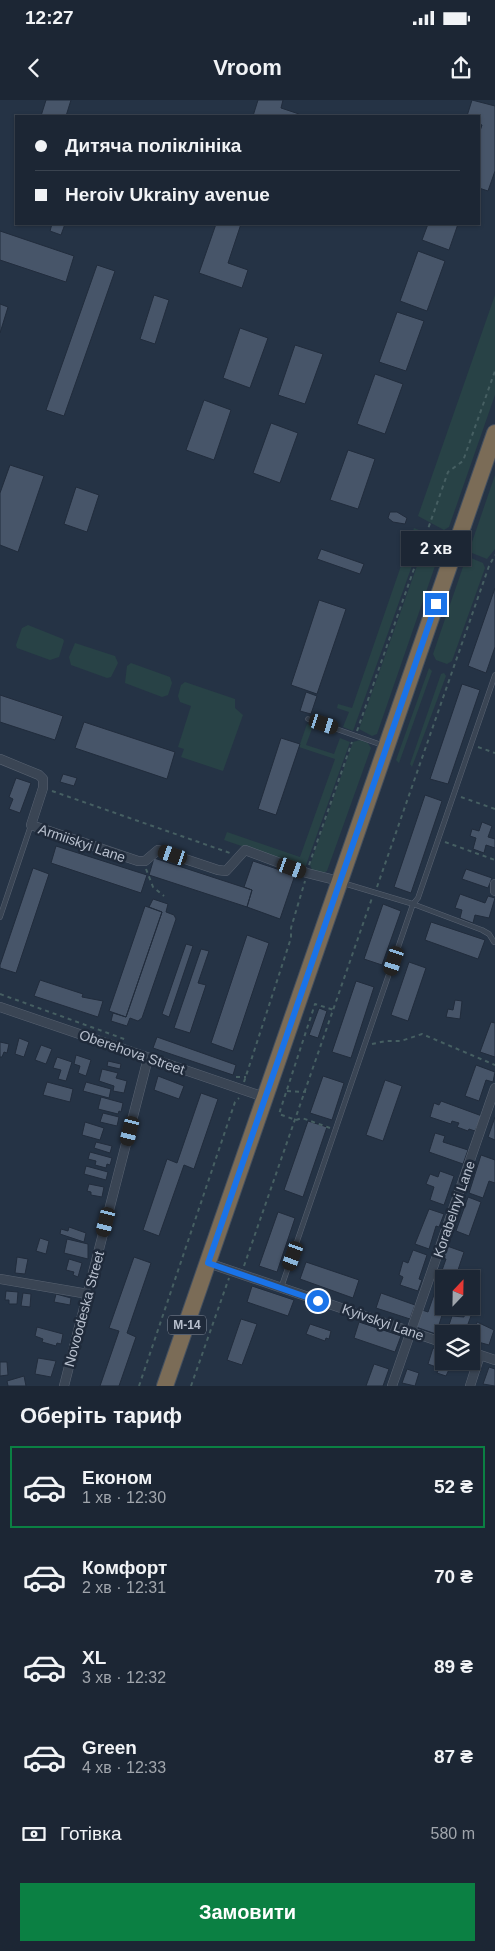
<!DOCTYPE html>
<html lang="uk">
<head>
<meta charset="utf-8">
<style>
  :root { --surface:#1c2634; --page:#293240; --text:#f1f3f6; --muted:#a0a5ac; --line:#3a434f; --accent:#0b8043 }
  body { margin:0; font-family:Helvetica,sans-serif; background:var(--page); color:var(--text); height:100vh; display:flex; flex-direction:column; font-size:19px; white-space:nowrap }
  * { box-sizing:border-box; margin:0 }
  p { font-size:16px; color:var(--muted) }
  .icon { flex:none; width:28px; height:28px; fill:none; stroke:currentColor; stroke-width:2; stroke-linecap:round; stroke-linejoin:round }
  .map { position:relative; height:1286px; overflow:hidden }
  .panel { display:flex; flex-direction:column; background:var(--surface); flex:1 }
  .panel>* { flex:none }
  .guide { position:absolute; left:15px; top:15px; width:465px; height:110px; border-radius:0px; box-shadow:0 1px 4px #0004,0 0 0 1px var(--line); display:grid; align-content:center; height:110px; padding:0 20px; background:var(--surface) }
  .needle { width:32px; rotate:22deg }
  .controls { position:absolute; left:435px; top:1170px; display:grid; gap:10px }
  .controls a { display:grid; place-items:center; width:45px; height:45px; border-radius:0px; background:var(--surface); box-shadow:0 1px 4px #0004,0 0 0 1px var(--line); font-size:25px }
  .end { position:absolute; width:22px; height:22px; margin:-11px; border:6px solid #1a73e8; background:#fff; box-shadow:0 0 0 2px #fff }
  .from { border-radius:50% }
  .bubble { position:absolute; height:35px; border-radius:0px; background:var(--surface); box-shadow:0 1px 4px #0004,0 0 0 1px var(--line); font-size:16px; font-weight:700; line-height:35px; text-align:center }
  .car { position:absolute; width:15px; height:30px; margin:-15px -8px; border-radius:6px; box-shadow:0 0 4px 1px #0007; background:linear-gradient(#222 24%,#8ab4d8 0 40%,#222 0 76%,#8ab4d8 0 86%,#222 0) }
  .guide b { display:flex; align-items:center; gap:18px; height:48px; font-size:19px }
  .guide b+b { border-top:1px solid var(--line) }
  .guide i { width:12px; height:12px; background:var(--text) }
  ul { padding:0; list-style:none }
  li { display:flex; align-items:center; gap:15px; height:82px; margin:0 10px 8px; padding:0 10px; border:2px solid transparent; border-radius:0px }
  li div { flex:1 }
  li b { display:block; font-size:19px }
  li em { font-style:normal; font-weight:700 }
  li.selected { border-color:var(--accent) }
  li>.icon { width:45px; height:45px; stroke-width:1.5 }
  h2 { padding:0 20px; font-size:22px; line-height:60px }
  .pay { display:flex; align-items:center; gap:12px; height:55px; padding:0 20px; font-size:19px }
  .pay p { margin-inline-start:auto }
  .action { display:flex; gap:10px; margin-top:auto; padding:10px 20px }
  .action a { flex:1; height:58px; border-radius:0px; background:var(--accent); color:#fff; font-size:20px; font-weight:700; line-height:58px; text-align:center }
  .status { display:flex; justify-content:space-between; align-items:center; height:35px; padding:0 25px; background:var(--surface); direction:ltr }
  .status svg { height:14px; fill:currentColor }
  header { display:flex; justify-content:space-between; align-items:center; height:65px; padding:0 20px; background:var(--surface); font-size:22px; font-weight:700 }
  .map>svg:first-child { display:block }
  .green { fill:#284246 }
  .building { fill:#475569; stroke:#212c3c }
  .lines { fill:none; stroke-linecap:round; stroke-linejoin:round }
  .lane-casing { stroke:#596372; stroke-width:5.5 }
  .street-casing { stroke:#596372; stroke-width:10 }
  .highway-casing { stroke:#45505f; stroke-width:18 }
  .path { stroke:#465f62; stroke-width:2; stroke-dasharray:4 4; stroke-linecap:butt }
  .lane { stroke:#3a4554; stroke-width:4.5 }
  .street { stroke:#3a4554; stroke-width:9 }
  .highway { stroke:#7b6c57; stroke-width:16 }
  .route { stroke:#1a73e8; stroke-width:6 }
  .labels { text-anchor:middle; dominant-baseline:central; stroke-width:5; stroke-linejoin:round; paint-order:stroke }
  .shield { fill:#1f2a3a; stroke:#8a93a2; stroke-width:1 }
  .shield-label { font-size:12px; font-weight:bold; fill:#b8c0ce }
  .street-label { font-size:14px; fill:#b8c0ce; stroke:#1f2a3a }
</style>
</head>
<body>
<div class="status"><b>12:27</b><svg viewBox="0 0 49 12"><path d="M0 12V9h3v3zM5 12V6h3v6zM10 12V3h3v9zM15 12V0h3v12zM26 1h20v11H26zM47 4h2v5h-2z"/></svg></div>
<header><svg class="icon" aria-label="back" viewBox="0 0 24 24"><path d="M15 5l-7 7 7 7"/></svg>Vroom<svg class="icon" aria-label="share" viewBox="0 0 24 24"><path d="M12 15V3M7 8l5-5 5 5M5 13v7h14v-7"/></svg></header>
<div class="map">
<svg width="495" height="1286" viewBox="0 0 495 1286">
  <rect width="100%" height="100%" fill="#253345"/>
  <path class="green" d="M 495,195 L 495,295 L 449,427 L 444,430 L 418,416 Z
    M 495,375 L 495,449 L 487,459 L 472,453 L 470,448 Z
    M 414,428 L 424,432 L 353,631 L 343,627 L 349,612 L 337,608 L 338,604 L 352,608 Z
    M 429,432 L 442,436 L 444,440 L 377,634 L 372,636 L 359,629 Z
    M 471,458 L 483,463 L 485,468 L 452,561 L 447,564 L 436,560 L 433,554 L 465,461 Z
    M 28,525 L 63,539 L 64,541 L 59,557 L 50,560 L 17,548 L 16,545 L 22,528 Z
    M 75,543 L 115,556 L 118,563 L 111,577 L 107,578 L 71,565 L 69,557 Z
    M 131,563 L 170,577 L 172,583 L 168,595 L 162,597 L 125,583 L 127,566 Z
    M 429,568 L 432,571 L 399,663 L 396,660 Z
    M 444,573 L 446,576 L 412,667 L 410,664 L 441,574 Z
    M 185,582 L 235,599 L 235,608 L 243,615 L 223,671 L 181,657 L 184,649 L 178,647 L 191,606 L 180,602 L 178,596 L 181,585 Z
    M 307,624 L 313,626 L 306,645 L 334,654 L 340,638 L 350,642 L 305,768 L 224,740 L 227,732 L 300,757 L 335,659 L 299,647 Z
    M 360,640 L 368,643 L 371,648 L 327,771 L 323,773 L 312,770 L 310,765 L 353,642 Z"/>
  <path class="building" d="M 46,0 L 71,0 L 66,16 L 41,16 Z
    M 258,0 L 283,0 L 281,8 L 299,14 L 298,16 L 253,16 Z
    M 472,0 L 495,6 L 495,71 L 488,91 L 479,88 L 479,34 L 482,25 L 479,24 L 479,16 L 467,16 Z
    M 52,124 L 65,124 L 61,135 L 50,131 Z
    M 216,124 L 241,124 L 228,163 L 248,170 L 242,188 L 199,173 Z
    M 428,124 L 458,124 L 449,150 L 422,140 Z
    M 0,131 L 74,156 L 66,182 L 0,160 Z
    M 418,151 L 445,161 L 427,211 L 400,201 Z
    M 97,165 L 115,171 L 64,316 L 46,310 Z
    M 154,195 L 169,200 L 155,244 L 140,239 Z
    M 0,204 L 8,207 L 0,233 Z
    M 397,212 L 424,221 L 406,271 L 379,262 Z
    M 240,228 L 268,238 L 250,288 L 223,278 Z
    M 295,245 L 323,254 L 305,304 L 278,295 Z
    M 375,274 L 403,284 L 385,334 L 357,324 Z
    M 204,300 L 231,310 L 214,360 L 186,350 Z
    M 271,323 L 298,333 L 280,383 L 253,373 Z
    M 348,350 L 375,359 L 358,409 L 330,400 Z
    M 10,365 L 44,376 L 18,452 L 0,445 L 0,393 Z
    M 76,387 L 99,395 L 87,432 L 64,424 Z
    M 390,412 L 397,412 L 407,418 L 405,424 L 393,422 L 388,418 Z
    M 321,449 L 364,464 L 360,474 L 317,459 Z
    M 495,488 L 495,547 L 486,573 L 468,566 Z
    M 319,500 L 346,509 L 317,594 L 291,585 Z
    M 462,584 L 480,590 L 448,684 L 430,679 Z
    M 306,592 L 317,596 L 311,614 L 300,611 Z
    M 0,595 L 63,616 L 55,640 L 0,622 Z
    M 84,622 L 175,652 L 167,679 L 75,648 Z
    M 281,638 L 300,644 L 276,715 L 258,709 Z
    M 63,674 L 77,678 L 74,686 L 60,682 Z
    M 16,678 L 31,683 L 20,713 L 9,709 L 13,699 L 9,697 Z
    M 425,695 L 442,701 L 411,793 L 394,787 Z
    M 482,722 L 492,726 L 488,737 L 495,739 L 495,748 L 486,745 L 484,753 L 473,749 L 476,738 L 470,736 L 472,729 L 479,731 Z
    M 56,746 L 147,775 L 141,793 L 51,763 Z
    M 154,758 L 252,790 L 247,807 L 149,775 Z
    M 253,761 L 295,775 L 280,819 L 247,807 L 252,790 L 244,787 Z
    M 33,768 L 49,774 L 16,873 L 0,868 L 0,865 Z
    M 466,769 L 492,778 L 488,788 L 462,779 Z
    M 460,794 L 485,803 L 488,796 L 495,798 L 489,818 L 475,815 L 473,823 L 460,818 L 462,810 L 455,808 Z
    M 153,799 L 168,804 L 166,812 L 174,815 L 176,819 L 142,918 L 138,921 L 130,918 L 127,926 L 111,921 L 113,913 L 126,917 L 162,812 L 149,807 Z
    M 383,804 L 401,811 L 382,865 L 364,859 Z
    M 145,806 L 162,812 L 126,917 L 109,911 Z
    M 431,822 L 485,840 L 478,859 L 425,840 Z
    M 247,835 L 269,843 L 233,951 L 211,943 Z
    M 186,844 L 193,846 L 169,917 L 162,914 Z
    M 201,849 L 209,851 L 198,883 L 206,885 L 190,933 L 174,928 Z
    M 409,862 L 426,868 L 408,921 L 391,915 Z
    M 40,880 L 83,894 L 82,897 L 103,901 L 98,917 L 34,896 Z
    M 356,881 L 374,887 L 351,958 L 332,952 Z
    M 455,900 L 462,901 L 460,919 L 446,917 L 448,909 L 453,910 Z
    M 319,908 L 327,911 L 318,938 L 309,935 Z
    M 491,922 L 495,923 L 495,957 L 480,952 Z
    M 157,937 L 236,965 L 233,975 L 153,948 Z
    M 19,938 L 29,942 L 24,957 L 15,954 Z
    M 0,942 L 9,944 L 7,953 L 4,952 L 2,957 L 0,957 Z
    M 41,945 L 52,949 L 46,964 L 35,960 Z
    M 76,955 L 91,960 L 86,976 L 78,973 L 80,966 L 74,964 Z
    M 57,957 L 72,962 L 66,981 L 58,979 L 61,970 L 53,968 Z
    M 108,961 L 121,964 L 120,969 L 107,966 Z
    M 476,965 L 495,972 L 493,982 L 486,980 L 479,1001 L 465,996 Z
    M 102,969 L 118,973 L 116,978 L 127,981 L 124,993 L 113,991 L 114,986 L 99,981 Z
    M 158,976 L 184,986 L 179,999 L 154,990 Z
    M 323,976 L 344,983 L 332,1020 L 310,1013 Z
    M 385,980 L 402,986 L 383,1041 L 366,1035 Z
    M 47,982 L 73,989 L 70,1002 L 43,995 Z
    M 86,982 L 111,989 L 109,998 L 83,991 Z
    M 201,993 L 218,999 L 194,1069 L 184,1065 L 159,1136 L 143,1130 L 167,1059 L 177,1063 Z
    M 101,997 L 123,1003 L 121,1012 L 119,1011 L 118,1014 L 98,1009 Z
    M 441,1001 L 482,1016 L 475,1031 L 469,1029 L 468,1031 L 457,1027 L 459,1023 L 452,1021 L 451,1024 L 430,1017 L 434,1003 L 439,1005 Z
    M 103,1013 L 119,1017 L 117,1026 L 100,1022 Z
    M 495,1017 L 495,1040 L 488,1037 Z
    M 308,1021 L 327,1027 L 303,1097 L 284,1090 Z
    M 85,1022 L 104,1028 L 100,1040 L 82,1035 Z
    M 435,1033 L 445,1036 L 443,1042 L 468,1050 L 463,1064 L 429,1052 Z
    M 96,1042 L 112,1046 L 110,1053 L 94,1048 Z
    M 90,1052 L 112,1058 L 110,1065 L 107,1064 L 106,1068 L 95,1065 L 96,1061 L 88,1059 Z
    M 481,1055 L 495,1060 L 495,1083 L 489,1081 L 483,1098 L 469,1093 Z
    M 86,1066 L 108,1072 L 106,1080 L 84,1074 Z
    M 440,1071 L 454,1076 L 444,1105 L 430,1100 L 434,1087 L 426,1084 L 430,1074 L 438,1077 Z
    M 89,1084 L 104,1087 L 102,1097 L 91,1095 L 91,1092 L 87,1091 Z
    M 468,1097 L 481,1102 L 469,1136 L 456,1131 Z
    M 429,1109 L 444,1114 L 439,1127 L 436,1126 L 429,1149 L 415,1144 Z
    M 278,1112 L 295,1118 L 277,1172 L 259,1166 Z
    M 69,1127 L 86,1133 L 84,1142 L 60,1134 L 61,1129 L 68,1131 Z
    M 40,1138 L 49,1141 L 46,1154 L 36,1151 Z
    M 67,1139 L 88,1144 L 88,1159 L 64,1153 Z
    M 447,1146 L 464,1152 L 455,1179 L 440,1176 L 446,1159 L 443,1158 Z
    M 413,1150 L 427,1155 L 419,1179 L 422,1180 L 418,1191 L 400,1185 L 403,1177 L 399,1175 L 403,1161 L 408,1163 Z
    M 17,1157 L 28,1159 L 25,1174 L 15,1173 Z
    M 134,1157 L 151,1163 L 127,1233 L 136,1237 L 119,1286 L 100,1286 L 119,1231 L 109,1228 Z
    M 69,1159 L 82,1163 L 78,1177 L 73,1175 L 74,1172 L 66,1170 Z
    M 306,1162 L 359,1180 L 353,1198 L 300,1179 Z
    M 252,1186 L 294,1200 L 288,1216 L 247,1202 Z
    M 437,1186 L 444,1188 L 445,1206 L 436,1234 L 416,1227 L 422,1210 L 428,1212 Z
    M 6,1191 L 18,1192 L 17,1204 L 9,1204 L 9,1200 L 5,1200 Z
    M 23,1193 L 31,1194 L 30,1207 L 21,1206 Z
    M 381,1193 L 415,1205 L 410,1219 L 376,1208 Z
    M 56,1194 L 71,1198 L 70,1205 L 54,1202 Z
    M 465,1213 L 471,1216 L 468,1224 L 476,1226 L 477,1222 L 494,1230 L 489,1245 L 471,1240 L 471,1234 L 446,1234 L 452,1216 L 464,1217 Z
    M 241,1219 L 257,1224 L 242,1265 L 227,1260 Z
    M 359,1222 L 401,1236 L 395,1252 L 354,1238 Z
    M 310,1224 L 331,1231 L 329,1239 L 326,1238 L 325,1241 L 306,1234 Z
    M 37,1227 L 63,1234 L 61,1244 L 57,1243 L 56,1246 L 42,1242 L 43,1239 L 35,1236 Z
    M 433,1248 L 444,1252 L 444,1261 L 453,1261 L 446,1276 L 437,1273 L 439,1268 L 428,1264 Z
    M 38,1258 L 56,1261 L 51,1277 L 35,1274 Z
    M 0,1262 L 7,1262 L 8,1275 L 0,1276 Z
    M 374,1264 L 389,1269 L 383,1286 L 366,1286 Z
    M 489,1267 L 495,1269 L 495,1286 L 483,1284 Z
    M 407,1269 L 419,1273 L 415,1286 L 402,1283 Z
    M 24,1276 L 26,1286 L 8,1286 L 7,1281 Z"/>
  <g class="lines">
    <defs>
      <path id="lane" d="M 308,619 L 382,645
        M 343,783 L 413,804 L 482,830 L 489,834 L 494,842
        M 0,817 L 31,725
        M 281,1188 L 413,804 L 418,798 L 495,575"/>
      <path id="street" d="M 0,659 L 39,675 L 43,679 L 43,688 L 31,725 L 138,761 L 145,761 L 158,750 L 218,770 L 226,771 L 245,750 L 307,773 L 339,781
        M 495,784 L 495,791
        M 0,907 L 264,997
        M 208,1163 L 444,1243
        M 0,1179 L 88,1194
        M 471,1252 L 495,1260
        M 64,1286 L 148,958
        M 392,1286 L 495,988
        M 470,1286 L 480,1255"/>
      <path id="highway" d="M 165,1286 L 495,333"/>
    </defs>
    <use href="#lane" class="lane-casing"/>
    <use href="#street" class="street-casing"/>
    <use href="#highway" class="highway-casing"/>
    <path class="path" d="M 357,631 L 448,372 L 463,361 L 495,271
      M 478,647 L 495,653
      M 52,691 L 230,753
      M 461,697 L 495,709
      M 445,742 L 495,760
      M 309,765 L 352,642
      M 146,769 L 153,787 L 164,796
      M 377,787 L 489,466 L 495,455
      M 0,894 L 127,940
      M 372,944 L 386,941 L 401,941 L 422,934 L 495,965
      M 236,977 L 246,977
      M 244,982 L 291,838 L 291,828 L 305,781
      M 287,991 L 306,992
      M 330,1028 L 302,1018 L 296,1020 L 279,1014 L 315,904 L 334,910
      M 244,1166 L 372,798
      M 139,1286 L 235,1002 L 239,998
      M 191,1286 L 229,1178"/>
    <use href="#lane" class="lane"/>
    <use href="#street" class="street"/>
    <use href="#highway" class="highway"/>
  </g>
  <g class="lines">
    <path class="route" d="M 318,1201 L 208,1163 L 436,504"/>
  </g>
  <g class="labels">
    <rect class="shield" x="168" y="1215.5" width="38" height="19" rx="4"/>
    <g class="shield-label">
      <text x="187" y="1225">М-14</text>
    </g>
    <g class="street-label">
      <text transform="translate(82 743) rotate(19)">Armiiskyi Lane</text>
      <text transform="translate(132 952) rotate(19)">Oberehova Street</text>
      <text transform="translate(454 1109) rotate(-71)">Korabelnyi Lane</text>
      <text transform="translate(84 1209) rotate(-75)">Novoodeska Street</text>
      <text transform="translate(383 1222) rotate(19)">Kyivskyi Lane</text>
    </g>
  </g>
</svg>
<div class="controls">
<a><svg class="needle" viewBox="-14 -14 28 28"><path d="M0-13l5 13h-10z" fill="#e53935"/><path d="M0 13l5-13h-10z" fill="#a0a5ac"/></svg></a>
<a><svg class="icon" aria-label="layers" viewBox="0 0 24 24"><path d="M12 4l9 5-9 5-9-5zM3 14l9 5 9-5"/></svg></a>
</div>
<i class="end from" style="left:318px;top:1201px"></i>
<i class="end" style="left:436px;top:504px"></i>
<div class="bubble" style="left:401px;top:431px;width:70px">2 хв</div>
<i class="car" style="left:324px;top:624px;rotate:108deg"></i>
<i class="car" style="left:173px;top:755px;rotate:289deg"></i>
<i class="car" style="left:292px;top:768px;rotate:110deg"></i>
<i class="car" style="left:394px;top:861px;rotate:198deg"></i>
<i class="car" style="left:130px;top:1031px;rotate:194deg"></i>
<i class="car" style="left:106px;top:1122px;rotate:194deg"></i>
<i class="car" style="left:293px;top:1156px;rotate:200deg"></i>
<div class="guide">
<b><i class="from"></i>Дитяча поліклініка</b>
<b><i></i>Heroiv Ukrainy avenue</b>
</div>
</div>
<section class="panel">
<h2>Оберіть тариф</h2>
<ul>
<li class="selected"><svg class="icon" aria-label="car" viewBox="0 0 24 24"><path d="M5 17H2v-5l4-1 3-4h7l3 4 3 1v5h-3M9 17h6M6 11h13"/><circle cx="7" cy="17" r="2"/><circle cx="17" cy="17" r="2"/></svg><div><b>Економ</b><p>1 хв · 12:30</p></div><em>52 ₴</em></li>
<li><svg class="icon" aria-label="car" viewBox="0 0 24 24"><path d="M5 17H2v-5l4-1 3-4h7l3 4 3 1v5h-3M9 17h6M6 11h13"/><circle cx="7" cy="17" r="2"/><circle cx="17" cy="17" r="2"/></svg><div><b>Комфорт</b><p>2 хв · 12:31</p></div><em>70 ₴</em></li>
<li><svg class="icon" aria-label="car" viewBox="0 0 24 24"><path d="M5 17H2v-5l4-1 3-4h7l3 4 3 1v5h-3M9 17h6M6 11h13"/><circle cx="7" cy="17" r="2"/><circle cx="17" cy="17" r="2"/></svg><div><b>XL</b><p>3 хв · 12:32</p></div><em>89 ₴</em></li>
<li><svg class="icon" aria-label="car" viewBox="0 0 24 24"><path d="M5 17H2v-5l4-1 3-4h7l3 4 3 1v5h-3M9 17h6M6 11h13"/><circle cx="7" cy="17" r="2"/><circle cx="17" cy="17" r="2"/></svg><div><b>Green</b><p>4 хв · 12:33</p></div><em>87 ₴</em></li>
</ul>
<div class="pay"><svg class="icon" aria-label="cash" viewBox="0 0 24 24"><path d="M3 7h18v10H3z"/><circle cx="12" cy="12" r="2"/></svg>Готівка<p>580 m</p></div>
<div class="action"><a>Замовити</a></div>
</section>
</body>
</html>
